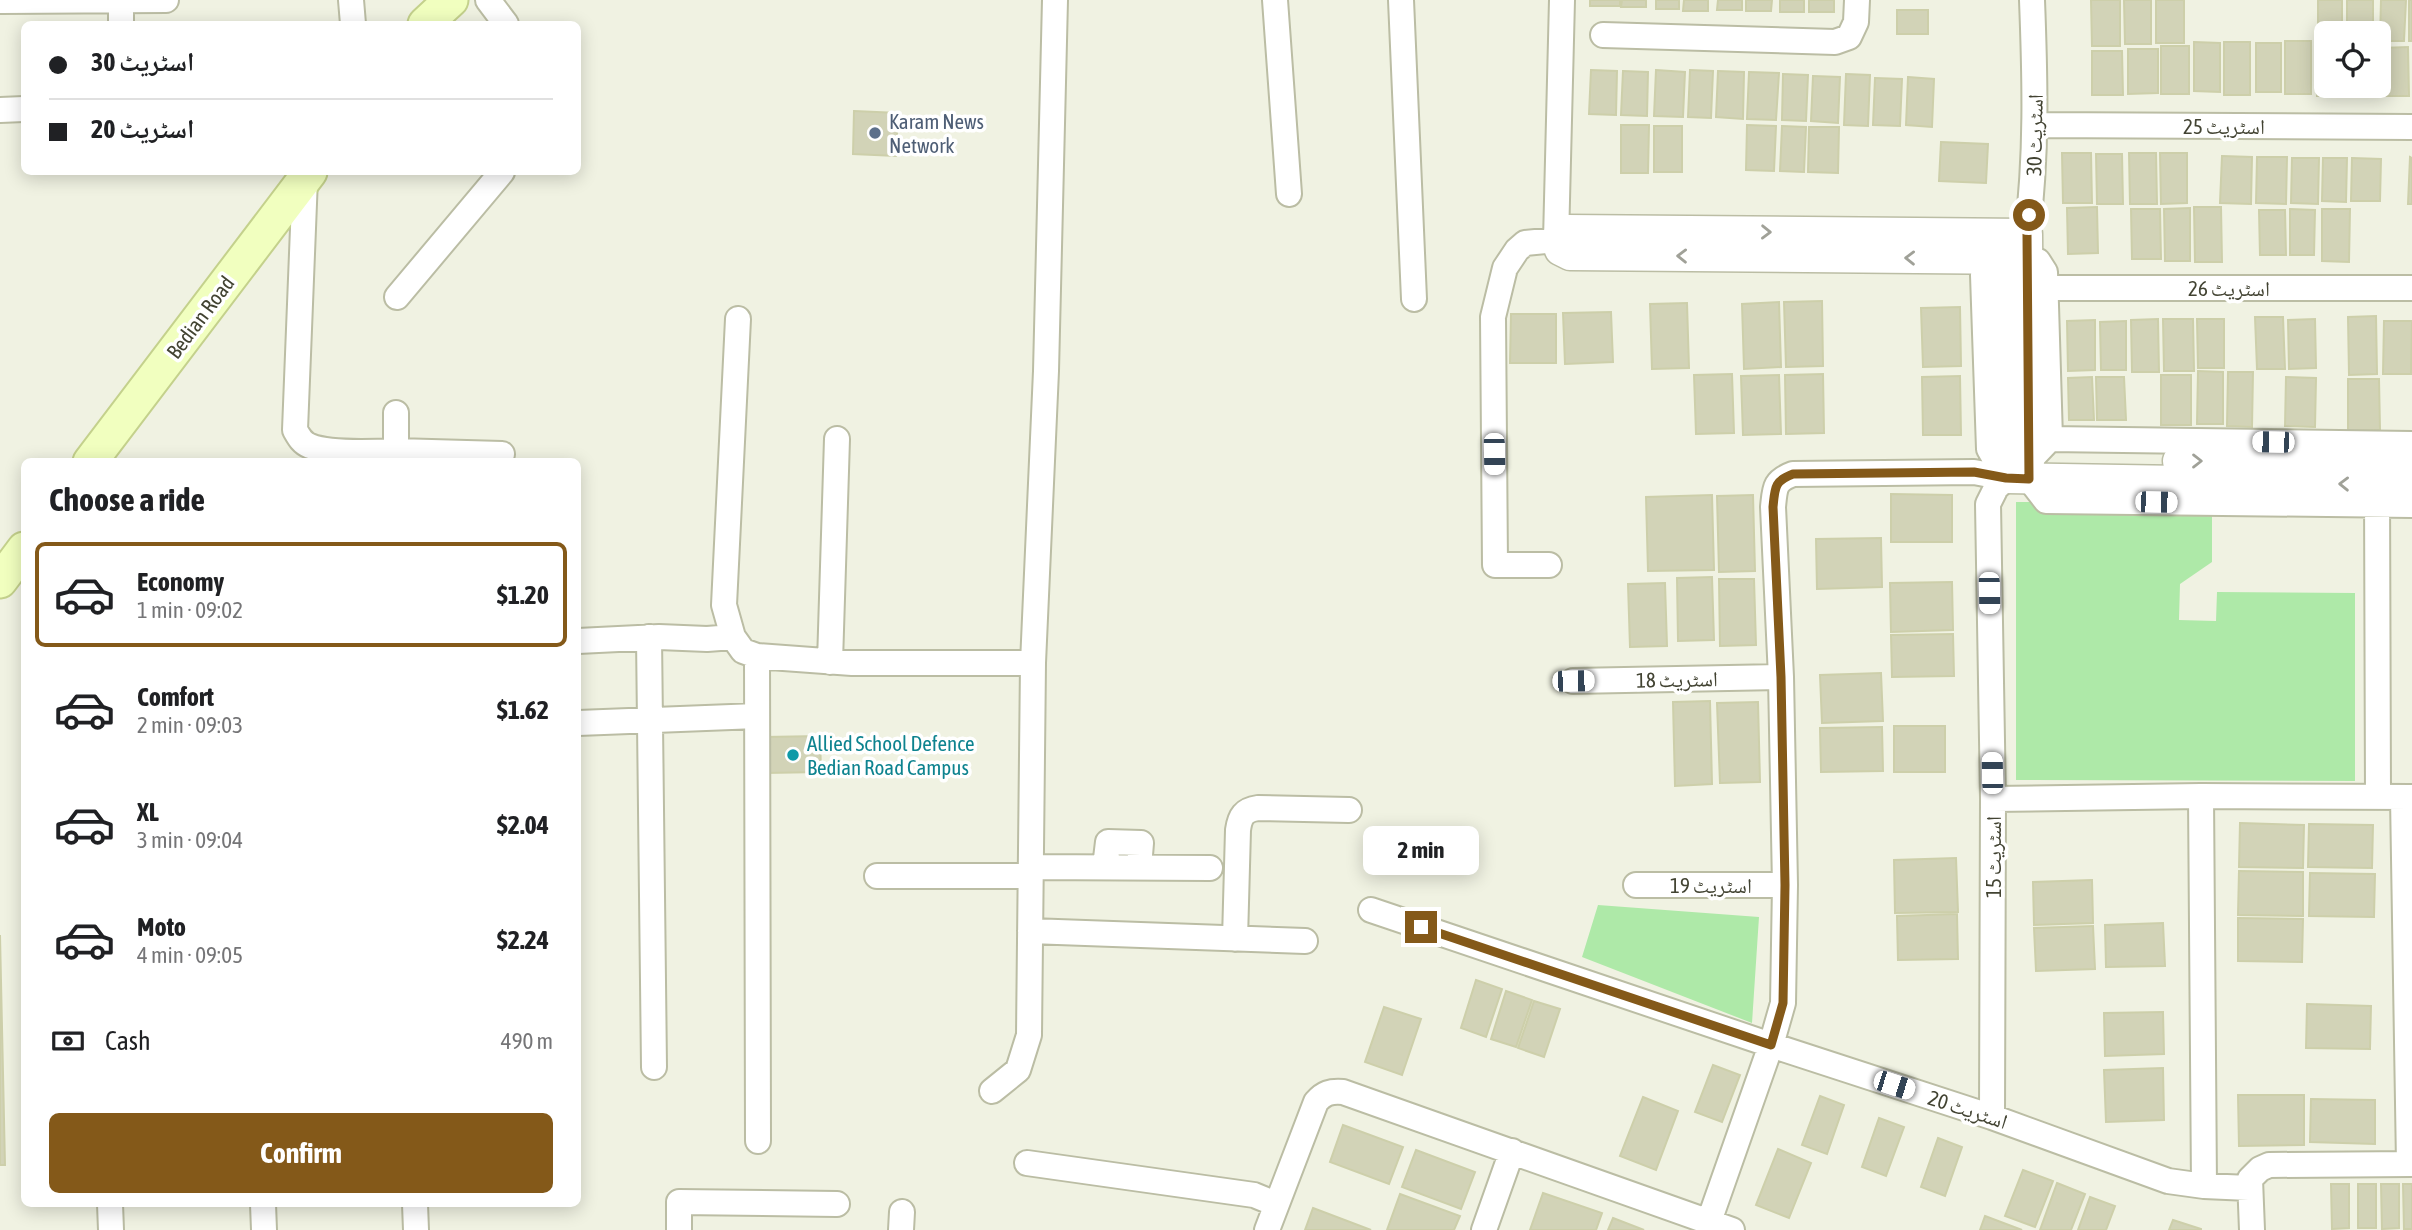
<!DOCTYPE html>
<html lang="en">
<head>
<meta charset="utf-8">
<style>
  :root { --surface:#fff; --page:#f6f6f6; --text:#202124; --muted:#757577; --line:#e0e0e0; --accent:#845919 }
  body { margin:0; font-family:"Asap Condensed","Noto Naskh Arabic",sans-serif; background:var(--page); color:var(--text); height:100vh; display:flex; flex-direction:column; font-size:26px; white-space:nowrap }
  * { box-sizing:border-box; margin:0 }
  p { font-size:23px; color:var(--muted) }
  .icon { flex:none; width:38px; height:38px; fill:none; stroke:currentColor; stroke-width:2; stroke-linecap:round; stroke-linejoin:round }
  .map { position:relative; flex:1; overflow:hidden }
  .side { position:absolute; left:21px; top:458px; width:560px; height:749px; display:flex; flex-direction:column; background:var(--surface); border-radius:10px; box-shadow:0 4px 18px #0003 }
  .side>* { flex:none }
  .hud { position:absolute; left:21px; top:21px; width:560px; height:154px; border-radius:10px; box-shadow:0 4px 18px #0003; display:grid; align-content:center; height:154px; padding:0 28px; background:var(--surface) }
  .controls { position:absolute; left:2314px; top:21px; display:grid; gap:14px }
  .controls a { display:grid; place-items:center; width:77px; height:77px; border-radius:10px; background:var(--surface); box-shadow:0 4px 18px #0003; font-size:35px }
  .end { position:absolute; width:32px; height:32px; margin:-16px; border:9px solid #845919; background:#fff; box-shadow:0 0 0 4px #fff }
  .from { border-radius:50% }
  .bubble { position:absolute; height:49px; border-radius:10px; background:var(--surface); box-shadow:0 4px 18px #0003; font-size:23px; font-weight:700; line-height:49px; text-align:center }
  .car { position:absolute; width:21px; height:42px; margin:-21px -10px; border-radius:9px; box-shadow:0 0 5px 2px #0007; background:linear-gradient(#fff 24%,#345 0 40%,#fff 0 76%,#345 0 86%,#fff 0) }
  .hud b { display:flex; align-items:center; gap:24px; height:66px; font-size:26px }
  .hud b+b { border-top:2px solid var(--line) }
  .hud i { width:18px; height:18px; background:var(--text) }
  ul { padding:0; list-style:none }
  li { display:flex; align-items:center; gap:21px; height:105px; margin:0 14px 10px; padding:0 14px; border:4px solid transparent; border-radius:10px }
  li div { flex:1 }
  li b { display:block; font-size:26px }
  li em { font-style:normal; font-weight:700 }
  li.selected { border-color:var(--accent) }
  li>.icon { width:63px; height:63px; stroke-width:1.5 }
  h2 { padding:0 28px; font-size:32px; line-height:84px }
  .pay { display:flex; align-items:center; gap:18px; height:77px; padding:0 28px; font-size:26px }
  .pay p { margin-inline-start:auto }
  .action { display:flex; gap:14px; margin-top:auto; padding:14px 28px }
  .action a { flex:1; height:80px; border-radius:10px; background:var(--accent); color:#fff; font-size:28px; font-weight:700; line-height:80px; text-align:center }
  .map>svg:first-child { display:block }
  .park { fill:#aee9a8 }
  .building { fill:#d2d3b7; stroke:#cdcfaa; stroke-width:2 }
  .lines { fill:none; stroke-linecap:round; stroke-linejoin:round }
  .minor-casing { stroke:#bbbda4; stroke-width:28 }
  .tertiary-casing { stroke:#bbbda4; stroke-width:33 }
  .secondary-casing { stroke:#c4d18c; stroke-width:37 }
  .minor { stroke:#fff; stroke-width:24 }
  .tertiary { stroke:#fff; stroke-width:30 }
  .secondary { stroke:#f1ffbf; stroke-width:33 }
  .oneway { stroke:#a0a198 }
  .route { stroke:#845919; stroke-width:9 }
  .service-dot { fill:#5c6f8a; stroke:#fff; stroke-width:2.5 }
  .culture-dot { fill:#0f9aa8; stroke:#fff; stroke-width:2.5 }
  .labels { text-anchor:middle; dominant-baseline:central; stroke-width:7; stroke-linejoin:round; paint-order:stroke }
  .service-label { font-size:21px; fill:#4e5e75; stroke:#fff; text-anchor:start }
  .street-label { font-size:21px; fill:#424332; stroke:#fff }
  .culture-label { font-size:21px; fill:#0d838f; stroke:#fff; text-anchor:start }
</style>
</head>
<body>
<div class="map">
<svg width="2412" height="1230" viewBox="0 0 2412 1230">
  <rect width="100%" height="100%" fill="#f0f2e2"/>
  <path class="park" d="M 2016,502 L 2212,502 L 2212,562 L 2180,584 L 2179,620 L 2216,621 L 2217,592 L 2355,593 L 2355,781 L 2016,780 Z
    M 1598,905 L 1759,917 L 1752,1023 L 1582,957 Z"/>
  <path class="building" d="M 1590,0 L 1620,0 L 1620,6 L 1590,6 Z
    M 1622,0 L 1646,0 L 1646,7 L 1621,7 Z
    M 1656,0 L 1679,0 L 1679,9 L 1656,9 Z
    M 1684,0 L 1708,0 L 1708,11 L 1683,11 Z
    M 1718,0 L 1742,0 L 1742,10 L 1717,10 Z
    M 1746,0 L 1772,0 L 1771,11 L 1746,11 Z
    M 1780,0 L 1804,0 L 1804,12 L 1780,12 Z
    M 1809,0 L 1834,0 L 1834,12 L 1809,12 Z
    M 2091,0 L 2120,0 L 2120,46 L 2092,46 Z
    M 2124,0 L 2151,0 L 2151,44 L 2125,44 Z
    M 2156,0 L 2184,0 L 2184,43 L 2156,43 Z
    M 2318,0 L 2342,0 L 2342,33 L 2326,33 L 2326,43 L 2318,43 Z
    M 2347,0 L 2373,0 L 2373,33 L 2347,33 Z
    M 2381,0 L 2406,0 L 2404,41 L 2380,41 Z
    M 2409,0 L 2412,0 L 2412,41 L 2409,41 Z
    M 1897,10 L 1928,10 L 1928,34 L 1897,34 Z
    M 2285,41 L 2311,41 L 2311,94 L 2285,94 Z
    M 2194,42 L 2220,43 L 2220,92 L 2194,91 Z
    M 2224,42 L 2250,42 L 2250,95 L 2224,95 Z
    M 2256,43 L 2281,43 L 2281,92 L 2256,92 Z
    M 2161,46 L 2189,46 L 2189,94 L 2161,94 Z
    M 2408,47 L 2409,96 L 2382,96 L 2381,48 Z
    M 2318,48 L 2326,48 L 2326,86 L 2346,86 L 2346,96 L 2317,96 Z
    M 2128,49 L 2158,49 L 2158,93 L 2128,94 Z
    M 2092,51 L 2122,51 L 2123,95 L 2092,95 Z
    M 1591,70 L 1617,71 L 1616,115 L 1589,114 Z
    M 1656,70 L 1685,72 L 1683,117 L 1654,116 Z
    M 1690,70 L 1713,71 L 1711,118 L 1688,117 Z
    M 1623,71 L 1648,72 L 1647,116 L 1621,115 Z
    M 1718,71 L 1744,72 L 1743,119 L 1716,117 Z
    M 1749,72 L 1779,73 L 1776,120 L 1747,119 Z
    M 1783,74 L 1808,75 L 1806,121 L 1782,120 Z
    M 1846,74 L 1870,75 L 1868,126 L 1844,125 Z
    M 1813,76 L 1840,77 L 1838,123 L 1811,121 Z
    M 1908,77 L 1934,79 L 1932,127 L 1906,125 Z
    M 1875,78 L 1902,79 L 1900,126 L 1873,125 Z
    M 854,111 L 898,113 L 896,156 L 853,154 Z
    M 1621,125 L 1649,125 L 1648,173 L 1621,173 Z
    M 1747,125 L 1776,126 L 1774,171 L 1746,170 Z
    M 1654,126 L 1682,126 L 1682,172 L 1654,172 Z
    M 1782,126 L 1806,127 L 1804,172 L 1780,171 Z
    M 1809,127 L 1839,127 L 1838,173 L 1808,172 Z
    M 1941,142 L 1988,144 L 1986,183 L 1939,181 Z
    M 2062,153 L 2091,153 L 2092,203 L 2063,203 Z
    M 2129,153 L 2156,153 L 2157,204 L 2130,204 Z
    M 2160,153 L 2187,153 L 2187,203 L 2161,204 Z
    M 2096,154 L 2122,154 L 2123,204 L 2097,204 Z
    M 2222,156 L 2252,157 L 2251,204 L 2220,203 Z
    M 2257,157 L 2287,157 L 2286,204 L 2256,203 Z
    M 2410,157 L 2412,158 L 2412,204 L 2408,204 Z
    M 2292,158 L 2319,158 L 2318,204 L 2291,203 Z
    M 2323,158 L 2347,158 L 2346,202 L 2322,201 Z
    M 2352,158 L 2381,159 L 2380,201 L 2351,201 Z
    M 2097,207 L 2098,253 L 2068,254 L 2067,208 Z
    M 2194,207 L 2221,207 L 2222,262 L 2195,262 Z
    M 2190,208 L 2190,261 L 2165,261 L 2164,209 Z
    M 2131,209 L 2160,209 L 2161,259 L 2132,259 Z
    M 2290,209 L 2315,210 L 2314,255 L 2290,255 Z
    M 2322,209 L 2350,209 L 2349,262 L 2322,261 Z
    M 2259,210 L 2285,210 L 2286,255 L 2260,255 Z
    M 1822,301 L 1823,366 L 1786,367 L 1784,302 Z
    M 1779,302 L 1781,367 L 1744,369 L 1742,304 Z
    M 1687,303 L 1689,368 L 1652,369 L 1650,304 Z
    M 1960,307 L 1961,366 L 1923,367 L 1921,308 Z
    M 1611,312 L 1613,362 L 1565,364 L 1563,313 Z
    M 1511,314 L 1556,314 L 1556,363 L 1510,363 Z
    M 2376,316 L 2377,374 L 2349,375 L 2348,317 Z
    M 2255,317 L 2283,317 L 2285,369 L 2257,369 Z
    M 2158,319 L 2159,372 L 2132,372 L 2131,320 Z
    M 2163,319 L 2193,319 L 2194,371 L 2164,371 Z
    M 2197,319 L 2224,319 L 2224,368 L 2198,368 Z
    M 2315,319 L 2316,368 L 2289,369 L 2288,320 Z
    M 2095,320 L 2095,370 L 2068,371 L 2067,321 Z
    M 2126,321 L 2126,370 L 2101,370 L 2100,322 Z
    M 2384,321 L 2412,321 L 2411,374 L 2383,374 Z
    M 2198,371 L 2223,372 L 2223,424 L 2197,424 Z
    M 2228,372 L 2253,372 L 2252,427 L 2227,426 Z
    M 1732,374 L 1734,433 L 1696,434 L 1694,375 Z
    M 1823,374 L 1824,433 L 1786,434 L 1785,375 Z
    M 1779,375 L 1781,434 L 1743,435 L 1741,376 Z
    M 2161,375 L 2191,375 L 2191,425 L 2161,425 Z
    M 1960,376 L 1961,435 L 1923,435 L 1922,377 Z
    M 2092,377 L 2094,420 L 2069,420 L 2068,378 Z
    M 2096,377 L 2124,377 L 2126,420 L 2097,420 Z
    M 2286,377 L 2316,378 L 2315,427 L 2285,426 Z
    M 2348,379 L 2379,379 L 2380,430 L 2348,430 Z
    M 1891,494 L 1952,495 L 1952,542 L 1891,542 Z
    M 1712,495 L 1714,570 L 1648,571 L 1646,497 Z
    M 1753,495 L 1755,571 L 1719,572 L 1717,496 Z
    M 1881,538 L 1882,587 L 1817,589 L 1816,539 Z
    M 1712,577 L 1714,640 L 1678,641 L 1677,578 Z
    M 1719,579 L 1754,579 L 1756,645 L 1720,646 Z
    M 1952,582 L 1953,630 L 1891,632 L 1890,583 Z
    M 1665,583 L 1667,646 L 1630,647 L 1628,584 Z
    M 1953,634 L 1954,676 L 1892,677 L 1891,635 Z
    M 1881,673 L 1883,721 L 1822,723 L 1820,675 Z
    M 1710,701 L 1712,784 L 1675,786 L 1673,702 Z
    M 1758,702 L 1760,782 L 1720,783 L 1717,703 Z
    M 1894,726 L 1945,726 L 1945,772 L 1894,772 Z
    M 1882,727 L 1883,771 L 1821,772 L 1820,728 Z
    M 820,736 L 821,772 L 766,773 L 765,737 Z
    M 2240,823 L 2304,825 L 2303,868 L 2239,867 Z
    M 2309,824 L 2373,825 L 2372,868 L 2308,867 Z
    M 1956,858 L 1958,912 L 1895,913 L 1894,860 Z
    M 2239,871 L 2303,872 L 2303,916 L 2238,915 Z
    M 2310,873 L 2375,874 L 2374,917 L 2309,916 Z
    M 2092,880 L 2093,923 L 2034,925 L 2033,882 Z
    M 1957,914 L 1958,959 L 1898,960 L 1897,916 Z
    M 2238,918 L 2303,919 L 2302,962 L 2238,961 Z
    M 2163,923 L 2165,966 L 2106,967 L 2105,925 Z
    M 2093,926 L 2095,969 L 2036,971 L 2034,928 Z
    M 0,935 L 5,1165 L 0,1165 Z
    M 1476,980 L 1502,989 L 1486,1037 L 1461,1028 Z
    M 1506,991 L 1532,1000 L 1516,1047 L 1491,1039 Z
    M 1534,1001 L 1560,1009 L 1544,1057 L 1518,1048 Z
    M 2307,1004 L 2371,1006 L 2370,1049 L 2306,1048 Z
    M 1384,1007 L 1421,1019 L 1402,1075 L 1365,1062 Z
    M 2163,1012 L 2164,1054 L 2105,1056 L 2104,1013 Z
    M 1713,1065 L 1740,1075 L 1722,1122 L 1695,1112 Z
    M 2163,1068 L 2164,1120 L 2106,1122 L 2104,1070 Z
    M 2238,1095 L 2304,1095 L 2304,1145 L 2239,1146 Z
    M 1820,1096 L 1844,1105 L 1827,1154 L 1802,1145 Z
    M 1643,1097 L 1678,1111 L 1656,1170 L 1620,1156 Z
    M 2311,1099 L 2375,1100 L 2375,1144 L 2310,1142 Z
    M 1879,1118 L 1904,1127 L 1886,1176 L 1862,1167 Z
    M 1343,1125 L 1403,1147 L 1389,1184 L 1330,1162 Z
    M 1938,1138 L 1962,1147 L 1945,1196 L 1921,1187 Z
    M 1778,1149 L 1811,1163 L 1789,1218 L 1756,1205 Z
    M 1416,1150 L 1475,1172 L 1461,1209 L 1402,1187 Z
    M 2023,1170 L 2053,1181 L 2035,1227 L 2005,1216 Z
    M 2057,1183 L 2085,1194 L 2071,1230 L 2040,1230 Z
    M 2331,1184 L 2349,1184 L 2349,1228 L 2332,1229 Z
    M 2358,1184 L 2376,1184 L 2376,1228 L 2358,1228 Z
    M 2381,1184 L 2399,1184 L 2399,1228 L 2382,1229 Z
    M 2403,1184 L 2412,1184 L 2412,1229 L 2404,1229 Z
    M 1543,1193 L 1602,1213 L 1596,1230 L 1530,1230 Z
    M 1400,1194 L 1460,1216 L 1454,1230 L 1387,1230 Z
    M 2090,1197 L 2115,1206 L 2106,1230 L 2078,1230 Z
    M 1313,1208 L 1371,1230 L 1305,1230 Z
    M 1985,1216 L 2022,1230 L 1980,1230 Z
    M 1613,1218 L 1644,1230 L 1608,1230 Z
    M 2173,1220 L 2201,1229 L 2201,1230 L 2169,1230 Z"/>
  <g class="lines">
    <defs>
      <path id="minor" d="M 351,0 L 353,24
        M 488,0 L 506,24
        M 1275,0 L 1289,194
        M 1401,0 L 1414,299
        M 0,1 L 166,0
        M 121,24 L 121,1
        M 1603,35 L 1835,42 L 1849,37 L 1856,22 L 1857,0
        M 0,110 L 24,109
        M 2036,125 L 2412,127
        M 305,178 L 295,430 C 299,437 302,443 310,446 C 329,454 375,452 396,451 L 397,462
        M 2027,234 C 2037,156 2035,78 2032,0
        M 2002,259 L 1983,275 L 1989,449 L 2006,478
        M 2027,259 L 2038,261 L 2045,272 L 2050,439
        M 2045,288 L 2412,288
        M 397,297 L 502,172
        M 396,413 L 396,451 L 502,454
        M 2029,461 L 2050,439 L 2412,444
        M 2029,479 L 2046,501 L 2412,505
        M 2377,489 L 2378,797
        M 1549,565 L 1495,565 L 1493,317 L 1505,268 L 1517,250 L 1525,243 L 1556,240 L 1562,0
        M 649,637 L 654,1067
        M 733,637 L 724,605 L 738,319
        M 578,641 L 659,637 L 707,639 L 733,637 L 743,651 L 757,656 L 852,663 L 1033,663
        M 757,656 L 758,1141
        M 830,662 L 837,439
        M 1573,681 L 1781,677
        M 578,723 L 757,716
        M 2201,796 L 2204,1186
        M 2403,797 L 2409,1164
        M 1993,799 L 2201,796 L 2412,797
        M 1031,867 L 1210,868
        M 1105,867 L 1108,842 L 1141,843 L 1139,867
        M 877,876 L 1030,876
        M 1636,885 L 1785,885
        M 1371,910 L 1771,1045 L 1992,1117 L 2168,1181 L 2204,1186 L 2249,1188
        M 1030,931 L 1305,941
        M 1235,939 L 1238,830 C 1240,816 1244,810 1258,808 L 1349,810
        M 992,1091 L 1018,1070 L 1029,1035 L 1033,663 L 1046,371 L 1055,0
        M 1992,1117 L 1993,799 L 1988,504 L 1996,488 L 2006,478
        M 1027,1163 L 1254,1195 L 1276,1204
        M 110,1204 L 111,1230
        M 263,1204 L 264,1230
        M 415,1204 L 416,1230
        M 679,1230 L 679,1202 L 837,1204
        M 901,1230 L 902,1212
        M 1267,1230 L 1316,1102 C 1324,1093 1330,1091 1343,1092 L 1732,1230
        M 1484,1230 L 1512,1151
        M 1706,1230 L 1771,1045 L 1783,1003 L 1785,885 L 1781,677 L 1773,507 C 1775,488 1774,481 1793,474 L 1974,472 L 2006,478
        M 2252,1230 L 2250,1179 L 2260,1169 L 2269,1165 L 2412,1164"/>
      <path id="tertiary" d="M 2001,241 L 2006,478 L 2412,485
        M 2027,259 L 1570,255 L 1560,250 L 1556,240 L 1561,231 L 1567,230 L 2027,234 L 2029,479
        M 2178,461 L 2412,463"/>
      <path id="secondary" d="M 425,24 L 451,0
        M 90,462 L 310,172
        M 0,581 L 24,549"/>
    </defs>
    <use href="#minor" class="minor-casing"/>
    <use href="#tertiary" class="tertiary-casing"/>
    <use href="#secondary" class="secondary-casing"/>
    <use href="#minor" class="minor"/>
    <use href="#tertiary" class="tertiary"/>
    <use href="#secondary" class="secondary"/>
  </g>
  <defs><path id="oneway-chevron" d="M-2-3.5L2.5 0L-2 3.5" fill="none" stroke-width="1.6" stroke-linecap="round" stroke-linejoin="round" transform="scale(1.75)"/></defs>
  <g class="oneway">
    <use href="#oneway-chevron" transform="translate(1766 232) rotate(1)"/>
    <use href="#oneway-chevron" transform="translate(1682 256) rotate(-179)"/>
    <use href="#oneway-chevron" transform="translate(1910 258) rotate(-179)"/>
    <use href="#oneway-chevron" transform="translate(2197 461)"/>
    <use href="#oneway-chevron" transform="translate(2344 484) rotate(-179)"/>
  </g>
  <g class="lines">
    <path class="route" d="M 1421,927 L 1771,1045 L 1783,1003 L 1785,885 L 1781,677 L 1773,507 C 1775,488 1774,481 1793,474 L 1974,472 L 2006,478 L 2029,479 L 2027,234 L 2029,215"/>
  </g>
  <circle class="service-dot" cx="875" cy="133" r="7"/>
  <circle class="culture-dot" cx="793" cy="755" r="7"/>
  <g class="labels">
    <g class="service-label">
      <text x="889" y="121">Karam News<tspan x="889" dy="24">Network</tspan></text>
    </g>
    <g class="street-label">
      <text x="2224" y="126">اسٹریٹ 25</text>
      <text transform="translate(2034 135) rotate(-89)">اسٹریٹ 30</text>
      <text x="2229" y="288">اسٹریٹ 26</text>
      <text transform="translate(200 317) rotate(-53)">Bedian Road</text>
      <text transform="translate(1677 679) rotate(-1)">اسٹریٹ 18</text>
      <text transform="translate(1993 857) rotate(-90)">اسٹریٹ 15</text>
      <text x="1711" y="885">اسٹریٹ 19</text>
      <text transform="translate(1968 1109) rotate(18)">اسٹریٹ 20</text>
    </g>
    <g class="culture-label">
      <text x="807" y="743">Allied School Defence<tspan x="807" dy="24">Bedian Road Campus</tspan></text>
    </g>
  </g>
</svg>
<div class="controls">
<a><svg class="icon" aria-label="locate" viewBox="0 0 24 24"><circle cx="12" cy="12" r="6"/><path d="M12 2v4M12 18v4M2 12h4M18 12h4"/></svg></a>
</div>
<i class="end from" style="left:2029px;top:215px"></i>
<i class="end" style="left:1421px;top:927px"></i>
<div class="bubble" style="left:1363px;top:826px;width:116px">2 min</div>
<i class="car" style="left:2273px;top:442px;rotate:271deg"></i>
<i class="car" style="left:1494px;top:454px;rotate:179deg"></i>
<i class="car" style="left:2156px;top:502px;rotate:91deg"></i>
<i class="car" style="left:1989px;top:593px;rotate:179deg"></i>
<i class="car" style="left:1573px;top:681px;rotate:89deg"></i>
<i class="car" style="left:1992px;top:773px;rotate:359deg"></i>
<i class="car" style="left:1894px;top:1085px;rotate:108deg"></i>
<div class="hud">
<b><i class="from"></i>اسٹریٹ 30</b>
<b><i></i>اسٹریٹ 20</b>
</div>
<section class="side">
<h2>Choose a ride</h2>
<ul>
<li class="selected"><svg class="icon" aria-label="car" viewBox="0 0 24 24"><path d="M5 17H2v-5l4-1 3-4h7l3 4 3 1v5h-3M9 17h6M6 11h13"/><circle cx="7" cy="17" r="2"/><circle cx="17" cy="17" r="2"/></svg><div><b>Economy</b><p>1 min · 09:02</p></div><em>$1.20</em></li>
<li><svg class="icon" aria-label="car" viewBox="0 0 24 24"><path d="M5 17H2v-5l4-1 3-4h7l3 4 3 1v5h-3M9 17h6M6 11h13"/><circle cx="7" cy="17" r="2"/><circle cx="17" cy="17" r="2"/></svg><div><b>Comfort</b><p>2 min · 09:03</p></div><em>$1.62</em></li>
<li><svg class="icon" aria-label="car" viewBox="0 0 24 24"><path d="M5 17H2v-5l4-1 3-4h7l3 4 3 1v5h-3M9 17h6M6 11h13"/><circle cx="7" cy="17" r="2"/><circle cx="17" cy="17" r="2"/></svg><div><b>XL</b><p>3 min · 09:04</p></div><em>$2.04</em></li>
<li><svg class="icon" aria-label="car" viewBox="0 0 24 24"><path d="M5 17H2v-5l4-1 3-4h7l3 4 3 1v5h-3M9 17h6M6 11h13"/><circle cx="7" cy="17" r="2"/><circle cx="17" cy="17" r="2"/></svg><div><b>Moto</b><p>4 min · 09:05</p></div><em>$2.24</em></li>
</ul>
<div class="pay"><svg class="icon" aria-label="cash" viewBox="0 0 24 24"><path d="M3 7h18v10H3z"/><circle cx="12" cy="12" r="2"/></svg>Cash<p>490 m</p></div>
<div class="action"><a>Confirm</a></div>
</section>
</div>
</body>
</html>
